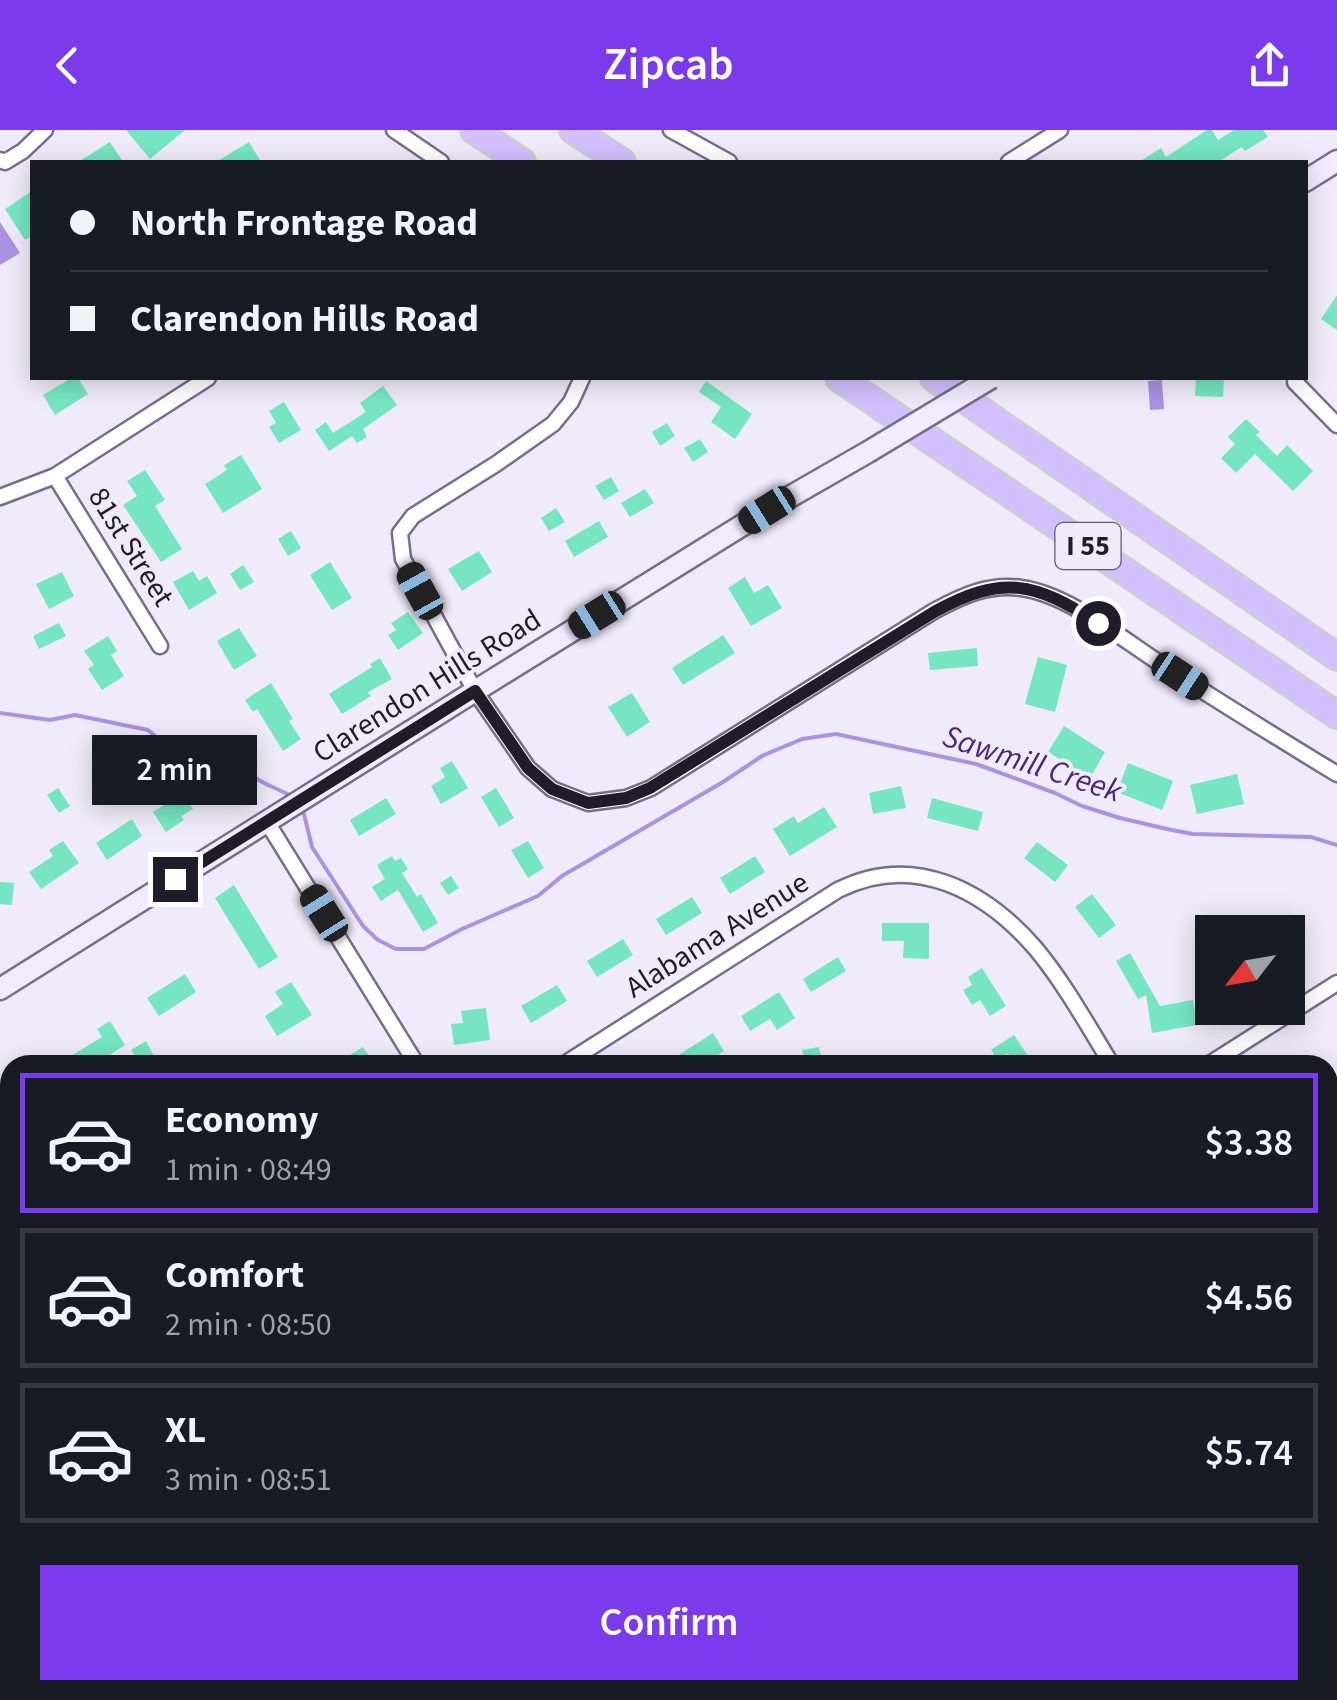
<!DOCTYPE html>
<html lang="en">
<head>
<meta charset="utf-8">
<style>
  :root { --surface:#171b24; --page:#242831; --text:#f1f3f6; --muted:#9ea1a6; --line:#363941; --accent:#7c3aed }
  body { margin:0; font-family:"Source Sans 3",sans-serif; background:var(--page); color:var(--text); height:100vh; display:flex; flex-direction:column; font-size:38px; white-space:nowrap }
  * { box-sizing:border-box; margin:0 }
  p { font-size:32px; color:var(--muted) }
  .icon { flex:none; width:55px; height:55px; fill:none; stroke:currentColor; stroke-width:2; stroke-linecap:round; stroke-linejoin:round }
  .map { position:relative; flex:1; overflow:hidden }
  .side { position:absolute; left:0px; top:925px; width:1338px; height:645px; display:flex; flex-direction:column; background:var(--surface); border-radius:30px 30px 0 0; box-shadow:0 5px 25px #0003 }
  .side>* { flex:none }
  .hud { position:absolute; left:30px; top:30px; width:1278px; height:220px; border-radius:0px; box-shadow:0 5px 25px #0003; display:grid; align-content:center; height:220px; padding:0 40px; background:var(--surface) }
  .needle { width:65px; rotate:239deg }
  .buttons { position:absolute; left:1195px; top:785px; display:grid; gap:20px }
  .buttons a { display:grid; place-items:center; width:110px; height:110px; border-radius:0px; background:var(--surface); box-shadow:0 5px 25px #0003; font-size:50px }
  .end { position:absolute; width:45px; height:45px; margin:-22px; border:12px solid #201c29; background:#fff; box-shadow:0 0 0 5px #fff }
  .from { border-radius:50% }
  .bubble { position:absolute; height:70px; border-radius:0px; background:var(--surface); box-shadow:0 5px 25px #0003; font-size:32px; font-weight:600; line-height:70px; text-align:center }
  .car { position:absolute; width:30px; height:60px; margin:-30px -15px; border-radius:12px; box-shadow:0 0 8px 2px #0007; background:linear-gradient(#222 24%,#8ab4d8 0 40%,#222 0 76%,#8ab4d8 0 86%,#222 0) }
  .hud b { display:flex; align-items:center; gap:35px; height:95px; font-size:38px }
  .hud b+b { border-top:2px solid var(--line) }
  .hud i { width:25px; height:25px; background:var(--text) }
  ul { padding:18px 0 0; list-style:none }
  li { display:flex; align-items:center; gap:30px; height:140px; margin:0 20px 15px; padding:0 20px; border:5px solid var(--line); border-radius:0px }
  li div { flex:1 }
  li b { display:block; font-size:38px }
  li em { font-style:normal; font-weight:600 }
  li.active { border-color:var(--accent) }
  li>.icon { width:90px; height:90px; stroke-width:1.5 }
  .cta { display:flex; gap:20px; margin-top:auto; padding:20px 40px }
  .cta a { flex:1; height:115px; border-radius:0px; background:var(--accent); color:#fff; font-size:40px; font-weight:600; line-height:115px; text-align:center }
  header { display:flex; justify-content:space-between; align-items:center; height:130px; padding:0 40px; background:var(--accent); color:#fff; font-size:45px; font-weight:600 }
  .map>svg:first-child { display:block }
  .water { fill:#ac92e3 }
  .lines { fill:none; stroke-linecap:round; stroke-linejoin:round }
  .stream { stroke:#ac92e3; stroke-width:4 }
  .building { fill:#75e6c1 }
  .street-casing { stroke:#776d8d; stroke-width:19 }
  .secondary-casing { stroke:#776d8d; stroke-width:25 }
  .highway-casing { stroke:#cecdd0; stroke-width:30 }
  .street { stroke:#fff; stroke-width:14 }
  .secondary { stroke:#f2ecff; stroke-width:20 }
  .highway { stroke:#d3c0ff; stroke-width:25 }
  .secondary-bridge-casing { stroke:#776d8d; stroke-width:25; stroke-linecap:butt }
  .secondary-bridge { stroke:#f2ecff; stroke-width:20 }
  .route { stroke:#201c29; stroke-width:12 }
  .labels { text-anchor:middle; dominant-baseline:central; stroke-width:8; stroke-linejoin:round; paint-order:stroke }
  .shield { fill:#efebfa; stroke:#5e5a68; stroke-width:2.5 }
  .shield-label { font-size:28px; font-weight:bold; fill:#201c29 }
  .street-label { font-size:30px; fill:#201c29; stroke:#efebfa }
  .water-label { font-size:32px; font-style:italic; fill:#4c2583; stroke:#efebfa }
</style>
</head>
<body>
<header><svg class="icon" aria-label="back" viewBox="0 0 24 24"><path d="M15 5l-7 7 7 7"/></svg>Zipcab<svg class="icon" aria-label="share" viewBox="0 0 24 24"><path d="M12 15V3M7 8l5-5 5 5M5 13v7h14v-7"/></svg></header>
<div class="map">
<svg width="1337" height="1570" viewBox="0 0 1337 1570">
  <rect width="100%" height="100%" fill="#efebfa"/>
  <path class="water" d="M 0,92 L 20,123 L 0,135 Z
    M 1162,250 L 1164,279 L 1150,280 L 1148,251 Z"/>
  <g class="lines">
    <path class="stream" d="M 0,583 L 50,590 L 75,585 L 148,600 L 164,614 L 221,630 L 246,640 L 248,644 L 266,654 L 292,666
      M 304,684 L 312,717 L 363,796 L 378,810 L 396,819 L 424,819 L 462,799 L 538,766 L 562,746 L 723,652 L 762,626 L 802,609 L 836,604 L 976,634 L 1055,663 L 1082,676 L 1120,688 L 1167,699 L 1193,704 L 1311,707 L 1337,715"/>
  </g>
  <path class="building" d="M 126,0 L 185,0 L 150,29 Z
    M 1207,0 L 1212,0 L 1218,10 L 1234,0 L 1263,0 L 1268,7 L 1245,21 L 1242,17 L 1218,32 L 1139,32 L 1161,18 L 1166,27 Z
    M 110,12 L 123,32 L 78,32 Z
    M 249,12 L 261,32 L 216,32 Z
    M 32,61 L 32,106 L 25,110 L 5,79 Z
    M 1337,165 L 1337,200 L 1321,189 Z
    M 71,248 L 78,248 L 88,264 L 55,285 L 43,265 Z
    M 1196,248 L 1224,248 L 1223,267 L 1195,266 Z
    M 706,251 L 752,284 L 735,309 L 711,292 L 721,277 L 699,262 Z
    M 383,256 L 397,275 L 363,299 L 367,307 L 357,313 L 352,306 L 329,321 L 315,300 L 326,292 L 333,303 L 366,282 L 360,273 Z
    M 284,272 L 301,300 L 279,313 L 269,297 L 276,293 L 269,281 Z
    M 1246,289 L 1260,302 L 1256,305 L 1277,326 L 1287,315 L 1313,341 L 1293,361 L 1255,324 L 1236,343 L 1221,328 L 1235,314 L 1228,307 Z
    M 667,293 L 675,306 L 660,316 L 652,302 Z
    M 700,309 L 708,322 L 693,332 L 684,318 Z
    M 241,325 L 262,359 L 223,383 L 205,354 L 227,340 L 224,335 Z
    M 145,340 L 165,370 L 155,376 L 182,419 L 161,432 L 123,375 L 137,366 L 127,351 Z
    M 611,347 L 619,361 L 604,370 L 595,356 Z
    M 645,359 L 654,373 L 630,387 L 621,373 Z
    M 556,378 L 565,392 L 549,401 L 541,388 Z
    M 599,391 L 608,407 L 574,427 L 565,411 Z
    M 291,401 L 301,418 L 288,426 L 278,409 Z
    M 479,421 L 492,442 L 462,461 L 448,439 Z
    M 330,432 L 352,468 L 332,480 L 310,445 Z
    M 243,435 L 254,452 L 240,460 L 230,444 Z
    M 193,441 L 199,451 L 207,446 L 217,463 L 189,480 L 173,452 Z
    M 62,442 L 74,466 L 49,479 L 36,454 Z
    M 745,447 L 754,463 L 768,455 L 782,478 L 751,496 L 728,458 Z
    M 408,482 L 423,503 L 398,520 L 388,505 L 396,500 L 391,493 Z
    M 59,493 L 66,506 L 39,519 L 33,506 Z
    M 239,498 L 257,526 L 234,540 L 217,511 Z
    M 723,505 L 735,523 L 683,555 L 672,538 Z
    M 108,506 L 117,521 L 111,525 L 124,546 L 102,560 L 88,539 L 94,535 L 84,521 Z
    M 977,518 L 978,536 L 930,540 L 928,523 Z
    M 1038,527 L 1067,535 L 1055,582 L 1025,574 Z
    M 380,528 L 392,549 L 368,562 L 371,566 L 342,584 L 329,564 L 372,537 L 370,534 Z
    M 271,553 L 293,589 L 289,591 L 301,609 L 283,621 L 257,579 L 253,582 L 245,570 Z
    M 632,563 L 650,592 L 627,607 L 608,577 Z
    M 1064,596 L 1105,622 L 1090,648 L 1048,622 Z
    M 452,631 L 468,658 L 441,674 L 431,656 L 445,647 L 440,638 Z
    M 1128,633 L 1173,651 L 1162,680 L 1117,662 Z
    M 1237,644 L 1244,674 L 1197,684 L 1190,655 Z
    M 901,656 L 906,678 L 873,684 L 869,663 Z
    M 58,658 L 70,676 L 59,683 L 47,665 Z
    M 496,658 L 514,688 L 499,697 L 481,667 Z
    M 183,663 L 193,679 L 181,686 L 184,690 L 166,702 L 153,682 Z
    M 386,668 L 396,684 L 359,706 L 350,690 Z
    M 932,668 L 983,682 L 978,701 L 927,688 Z
    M 824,677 L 837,697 L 790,726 L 773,699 L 794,686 L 798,693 Z
    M 132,689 L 142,706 L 107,730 L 96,713 Z
    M 63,711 L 79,733 L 41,759 L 29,742 L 53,726 L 49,720 Z
    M 528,711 L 544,738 L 528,748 L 511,720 Z
    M 1037,712 L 1068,735 L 1055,752 L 1024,728 Z
    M 392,726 L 395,731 L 401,728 L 408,739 L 402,743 L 417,767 L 421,764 L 438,793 L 423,802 L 398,760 L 381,771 L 372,757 L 385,749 L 377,735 Z
    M 755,726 L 765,742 L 730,764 L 720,748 Z
    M 451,746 L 459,758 L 448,765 L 440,753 Z
    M 0,752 L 14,753 L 12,775 L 0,774 Z
    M 234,755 L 278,827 L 259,839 L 215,768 Z
    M 1092,764 L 1116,795 L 1099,808 L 1075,777 Z
    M 692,767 L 702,783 L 666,805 L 656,789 Z
    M 882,793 L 929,793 L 929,829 L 903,828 L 904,811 L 882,811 Z
    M 623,809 L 633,825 L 597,847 L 587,831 Z
    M 1130,823 L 1160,876 L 1193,870 L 1197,895 L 1152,903 L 1146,865 L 1138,869 L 1116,831 Z
    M 838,827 L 846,841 L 811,862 L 803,849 Z
    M 982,838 L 1006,876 L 990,886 L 980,870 L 972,875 L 963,860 L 972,855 L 968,847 Z
    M 185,844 L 196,862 L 159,886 L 147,868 Z
    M 291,852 L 312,885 L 277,906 L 265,886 L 283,874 L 275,862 Z
    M 557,855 L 567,871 L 531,893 L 521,876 Z
    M 779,862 L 795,888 L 777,900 L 770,889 L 750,901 L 741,886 Z
    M 486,878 L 490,910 L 454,915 L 451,894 L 463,893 L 461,881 Z
    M 110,891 L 125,915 L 94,935 L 56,935 L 102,907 L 97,899 Z
    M 713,903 L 724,921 L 701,935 L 682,935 L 677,926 Z
    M 1014,905 L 1031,930 L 1022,935 L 1016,935 L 1008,923 L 997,930 L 991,920 Z
    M 146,911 L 154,926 L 140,934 L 131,920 Z
    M 363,917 L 375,935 L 356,935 L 350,925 Z
    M 819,917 L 823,935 L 806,935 L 802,920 Z"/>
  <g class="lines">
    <defs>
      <path id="street" d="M 394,0 L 441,32
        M 671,0 L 729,32
        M 0,30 L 5,32 L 23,21 L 45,0
        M 1009,32 L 1060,0
        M 582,248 L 571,272 L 553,294 L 496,334 L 413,386 L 400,403 L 403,429 L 475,561 L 528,638 L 552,659 L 588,673 L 626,668 L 651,658 L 934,481 C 962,466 989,453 1021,458 C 1068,464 1122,509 1161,534 C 1219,572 1278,608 1337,644
        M 1295,252 L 1337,295
        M 55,346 L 160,516
        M 0,367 L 55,346 L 208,248
        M 267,692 L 417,935
        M 563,935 L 838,760 C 914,722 985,760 1036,819 C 1065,854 1088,896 1112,935
        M 1208,935 L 1337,853
        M 0,1293 L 10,1287
        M 1328,1380 L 1337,1386
        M 0,1511 L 10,1527
        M 31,1560 L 38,1570
        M 1202,1560 L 1216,1562 L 1238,1570
        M 215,1570 L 230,1560
        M 698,1570 L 714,1560
        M 1101,1570 L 1138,1560"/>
      <path id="secondary" d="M 1305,51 L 1337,31
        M 0,859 L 475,561 L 767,380 L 868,322"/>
      <path id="highway" d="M 474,0 L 522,32
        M 573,0 L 622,32
        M 839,248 L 1337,585
        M 934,248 L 1337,527"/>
    </defs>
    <use href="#street" class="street-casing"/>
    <use href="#secondary" class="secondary-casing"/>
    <use href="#highway" class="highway-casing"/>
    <use href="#street" class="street"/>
    <use href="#secondary" class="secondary"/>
    <use href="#highway" class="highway"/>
    <defs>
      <path id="secondary-bridge" d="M 868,322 L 991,248"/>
    </defs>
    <use href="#secondary-bridge" class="secondary-bridge-casing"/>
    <use href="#secondary-bridge" class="secondary-bridge"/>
  </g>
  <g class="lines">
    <path class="route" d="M 175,749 L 475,561 L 528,638 L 552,659 L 588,673 L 626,668 L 650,658 L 934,482 C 1002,444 1035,452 1098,493"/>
  </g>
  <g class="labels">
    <rect class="shield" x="1055.5" y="393" width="65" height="46" rx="8"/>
    <g class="shield-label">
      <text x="1088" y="416">I 55</text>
    </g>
    <g class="street-label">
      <text transform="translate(131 417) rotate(58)">81st Street</text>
      <text transform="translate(427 556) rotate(-32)">Clarendon Hills Road</text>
      <text transform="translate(717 805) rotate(-32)">Alabama Avenue</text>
    </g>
    <g class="water-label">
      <text transform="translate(1032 634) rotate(18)">Sawmill Creek</text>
    </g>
  </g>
</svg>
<div class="buttons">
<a><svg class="needle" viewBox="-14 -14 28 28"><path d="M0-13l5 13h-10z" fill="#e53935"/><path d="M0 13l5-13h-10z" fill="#9ea1a6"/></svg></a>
</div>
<i class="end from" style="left:1098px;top:493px"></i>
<i class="end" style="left:175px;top:749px"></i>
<div class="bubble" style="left:92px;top:605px;width:165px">2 min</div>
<i class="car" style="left:767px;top:380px;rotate:238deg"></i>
<i class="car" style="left:420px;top:461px;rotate:331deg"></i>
<i class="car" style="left:597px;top:485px;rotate:238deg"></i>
<i class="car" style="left:1180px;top:546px;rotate:123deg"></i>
<i class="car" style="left:324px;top:783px;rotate:328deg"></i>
<div class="hud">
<b><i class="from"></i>North Frontage Road</b>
<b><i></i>Clarendon Hills Road</b>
</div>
<section class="side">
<ul>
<li class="active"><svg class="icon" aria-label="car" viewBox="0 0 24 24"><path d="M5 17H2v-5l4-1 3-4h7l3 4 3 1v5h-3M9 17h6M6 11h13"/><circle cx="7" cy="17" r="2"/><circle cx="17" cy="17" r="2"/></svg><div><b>Economy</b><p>1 min · 08:49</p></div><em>$3.38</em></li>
<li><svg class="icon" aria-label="car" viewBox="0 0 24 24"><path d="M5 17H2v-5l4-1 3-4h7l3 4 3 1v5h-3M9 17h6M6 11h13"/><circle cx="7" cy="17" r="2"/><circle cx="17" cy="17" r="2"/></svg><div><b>Comfort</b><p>2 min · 08:50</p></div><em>$4.56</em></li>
<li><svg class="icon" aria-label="car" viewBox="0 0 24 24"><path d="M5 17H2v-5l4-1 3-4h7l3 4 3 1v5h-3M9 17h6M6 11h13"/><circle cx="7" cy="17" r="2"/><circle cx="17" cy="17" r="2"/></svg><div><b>XL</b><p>3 min · 08:51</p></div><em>$5.74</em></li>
</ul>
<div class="cta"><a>Confirm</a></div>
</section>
</div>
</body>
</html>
